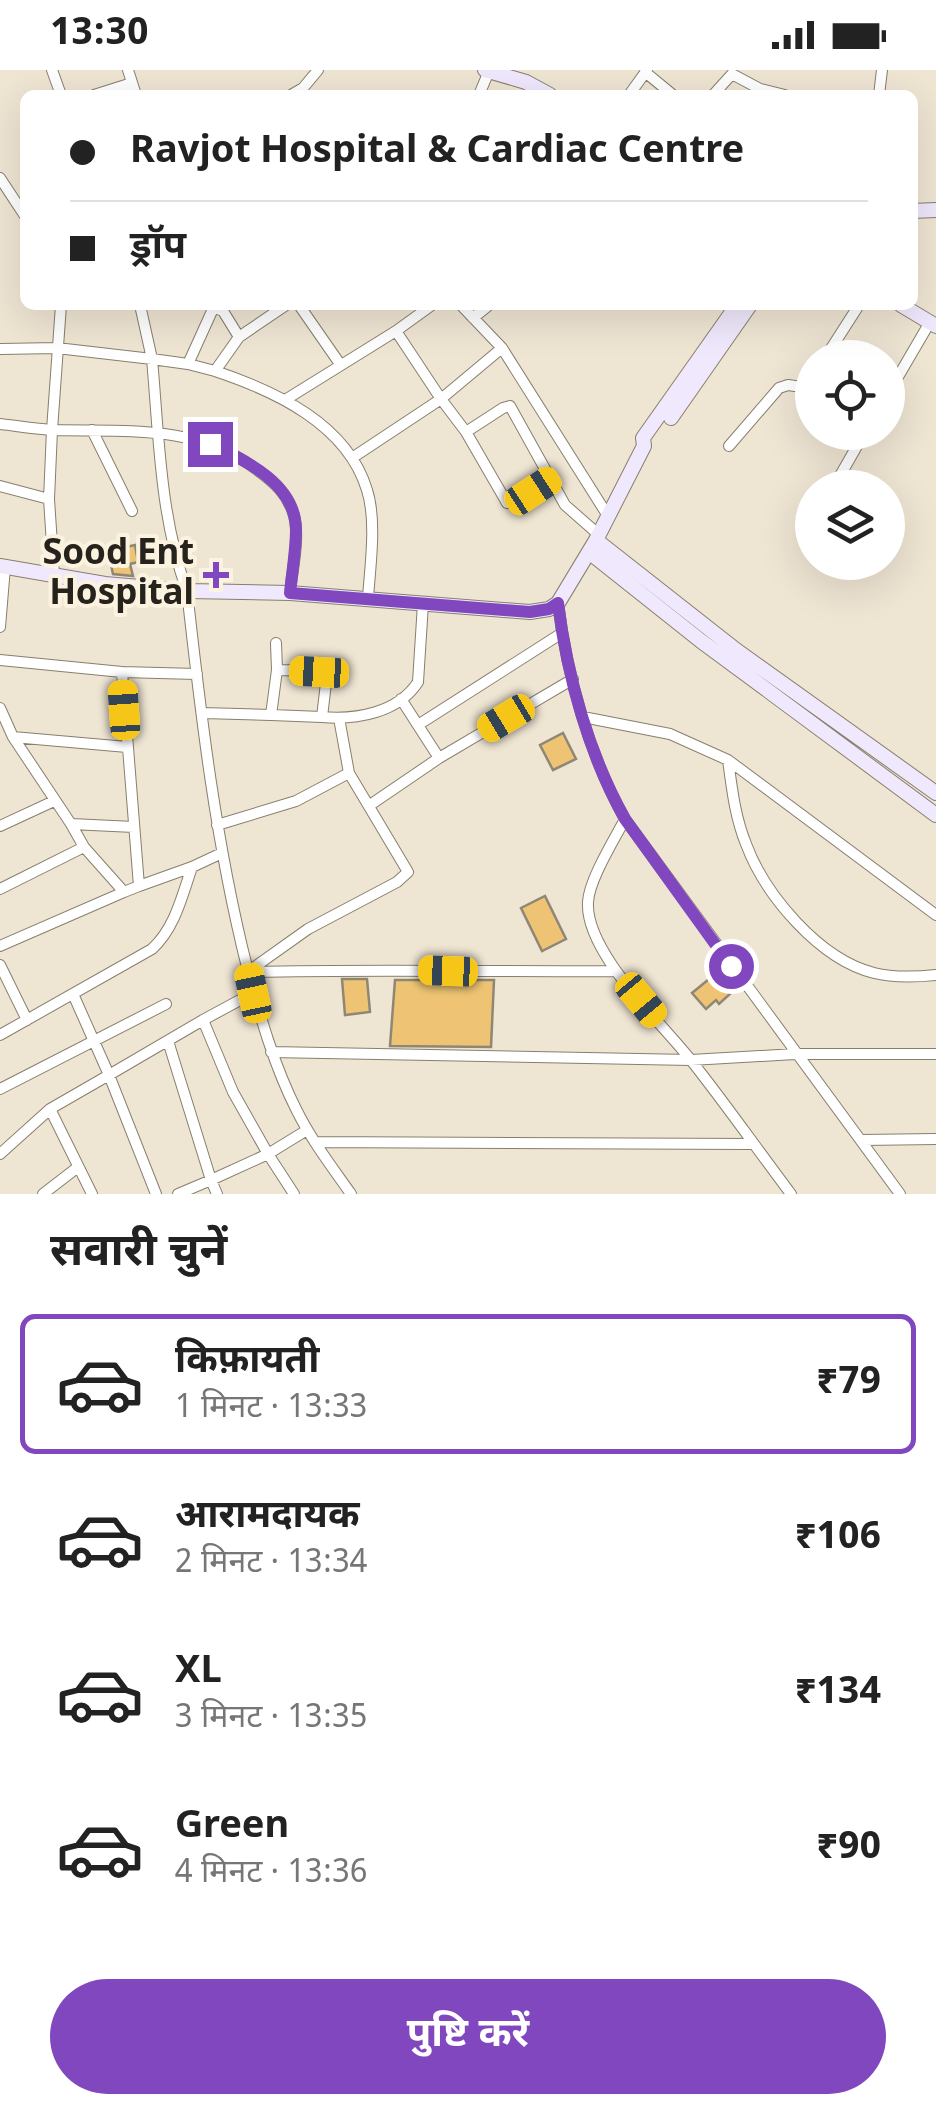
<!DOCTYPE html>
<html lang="hi">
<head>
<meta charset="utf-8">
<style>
  :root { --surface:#fff; --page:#f2f2f2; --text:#222; --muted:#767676; --line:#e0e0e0; --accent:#8147be }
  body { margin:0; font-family:Georgia,"Noto Sans Devanagari",serif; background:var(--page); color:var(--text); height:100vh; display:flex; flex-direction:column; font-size:38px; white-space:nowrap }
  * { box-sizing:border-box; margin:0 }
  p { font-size:32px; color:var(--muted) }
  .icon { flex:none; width:55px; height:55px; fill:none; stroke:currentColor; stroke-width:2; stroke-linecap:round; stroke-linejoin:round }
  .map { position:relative; height:1124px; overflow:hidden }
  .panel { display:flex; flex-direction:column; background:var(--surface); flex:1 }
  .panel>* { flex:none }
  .banner { position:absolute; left:20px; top:20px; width:898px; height:220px; border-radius:15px; box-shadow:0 10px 40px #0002; display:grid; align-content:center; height:220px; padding:0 50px; background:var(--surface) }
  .fabs { position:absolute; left:795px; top:270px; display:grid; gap:20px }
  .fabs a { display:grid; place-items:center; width:110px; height:110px; border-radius:50%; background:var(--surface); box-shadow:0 10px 40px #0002; font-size:50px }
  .end { position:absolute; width:45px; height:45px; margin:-22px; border:12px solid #8147be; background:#fff; box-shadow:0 0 0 5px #fff }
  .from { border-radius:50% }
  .car { position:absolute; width:30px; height:60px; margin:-30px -15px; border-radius:12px; box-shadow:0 0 8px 2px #0007; background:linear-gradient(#f5c518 24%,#345 0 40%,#f5c518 0 76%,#345 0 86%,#f5c518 0) }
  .banner b { display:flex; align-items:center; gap:35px; height:95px; font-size:38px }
  .banner b+b { border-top:2px solid var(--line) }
  .banner i { width:25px; height:25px; background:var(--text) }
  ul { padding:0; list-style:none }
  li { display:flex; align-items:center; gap:30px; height:140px; margin:0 20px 15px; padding:0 30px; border:5px solid transparent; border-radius:15px }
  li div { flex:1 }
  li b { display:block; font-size:38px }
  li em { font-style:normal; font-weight:700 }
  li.on { border-color:var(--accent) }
  li>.icon { width:90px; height:90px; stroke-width:1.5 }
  h2 { padding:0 50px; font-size:45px; line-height:120px }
  .button { display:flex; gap:20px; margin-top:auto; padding:20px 50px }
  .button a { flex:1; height:115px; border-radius:60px; background:var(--accent); color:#fff; font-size:40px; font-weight:700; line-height:115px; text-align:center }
  .status { display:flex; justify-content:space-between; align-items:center; height:70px; padding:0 50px; background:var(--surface); direction:ltr }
  .status svg { height:28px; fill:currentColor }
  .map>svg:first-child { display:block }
  .building { fill:#eec474; stroke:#8f8776; stroke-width:2.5 }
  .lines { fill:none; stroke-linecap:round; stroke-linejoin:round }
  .minor-casing { stroke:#877f6e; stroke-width:12 }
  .secondary-casing { stroke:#877f6e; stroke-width:16 }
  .minor { stroke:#fff; stroke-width:10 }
  .secondary { stroke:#f0e8fc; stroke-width:14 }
  .route { stroke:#8147be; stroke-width:12 }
  .poi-dot { fill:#8147be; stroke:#fcf2e0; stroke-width:4 }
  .labels { text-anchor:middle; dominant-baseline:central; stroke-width:8; stroke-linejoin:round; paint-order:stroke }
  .poi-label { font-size:35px; font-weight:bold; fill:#26221c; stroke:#fcf2e0; text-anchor:end }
</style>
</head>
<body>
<div class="status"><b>13:30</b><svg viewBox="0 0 49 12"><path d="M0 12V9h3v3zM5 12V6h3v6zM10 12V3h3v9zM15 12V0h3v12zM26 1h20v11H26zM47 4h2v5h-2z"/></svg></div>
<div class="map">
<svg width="936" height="1124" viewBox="0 0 936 1124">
  <rect width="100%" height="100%" fill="#efe5d3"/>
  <path class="building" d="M 135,475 L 138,492 L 130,494 L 133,506 L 113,504 L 108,481 Z
    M 563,663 L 576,689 L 553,700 L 540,675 Z
    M 545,826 L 566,869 L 542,881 L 521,838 Z
    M 714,905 L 730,924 L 719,934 L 716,930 L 706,939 L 692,923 Z
    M 342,909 L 367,909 L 370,942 L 345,945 Z
    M 395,910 L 494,910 L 491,977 L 390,976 Z"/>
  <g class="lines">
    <defs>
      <path id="minor" d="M 52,0 L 61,25
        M 128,0 L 136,25
        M 645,2 L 673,25
        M 94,25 L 132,13
        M 291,25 L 303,18 L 318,0
        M 479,25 L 489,1
        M 629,25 L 647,0
        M 713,25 L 732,4 L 760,19 L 785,25
        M 879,25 L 882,0
        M 0,108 L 25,146
        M 140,235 L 152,289 L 188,294 L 212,241 L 215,238 L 223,241 L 239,267
        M 299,235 L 340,294
        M 461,235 L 502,278 L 441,329 L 466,362 L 503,338 L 510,336 L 565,435 L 598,464
        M 473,248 L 489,235
        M 396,261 L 432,235
        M 502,278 L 608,446
        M 0,279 L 57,278 L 152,289 C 159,367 160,447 187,521 C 201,647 216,774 247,897 C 260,946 274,996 297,1041 C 312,1071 332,1097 351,1124
        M 825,288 L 859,235
        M 188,294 L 215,301 L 239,267 L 286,235
        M 215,301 C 275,321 347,354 367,420 C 377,451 370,497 368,528
        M 888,324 L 930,252
        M 285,330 L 396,261 L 441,329 L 352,388
        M 0,354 C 18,356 36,359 54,360 C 125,362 196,354 256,399 C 274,412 288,424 294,446 C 300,469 292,500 290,523
        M 92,360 L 132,441
        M 466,362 L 507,433 L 516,432 L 550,410
        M 729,376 L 779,318 L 788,315 L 802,317 L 812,306
        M 0,416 L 49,429 L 54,505
        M 833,418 L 865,362
        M 49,429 L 52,360 L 61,235
        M 558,533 C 567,606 589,685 625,749 L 900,1124
        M 0,557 L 5,497
        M 276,573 L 277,600
        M 0,590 L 122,602 L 139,816 L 192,797 L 222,783
        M 122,602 L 197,604
        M 401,629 L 439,688
        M 0,638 L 13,667 L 71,754 L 134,757
        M 203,643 L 271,645 L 277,600 L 319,601 L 324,604 L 326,613 L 322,647 C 356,650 398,643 418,612 L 423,534
        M 271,645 L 322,647
        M 583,647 L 670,664 L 728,690 L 936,845
        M 418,655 L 562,563
        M 13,667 L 127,677
        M 728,690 C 732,719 735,747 746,774 C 765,825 819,889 874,903 C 894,908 916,907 936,905
        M 370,735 L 439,688 L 573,609
        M 625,749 C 614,770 589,810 588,832 C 585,882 660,951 690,989 C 725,1033 757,1079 791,1124
        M 71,754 L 84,777
        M 217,755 L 296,731 L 349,703
        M 0,756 L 54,731
        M 0,819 L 84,777 L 124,822 L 139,816
        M 0,876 L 124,822
        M 0,895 L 27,950
        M 249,901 L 308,859 L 397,812 L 408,802 L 349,703 L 339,648
        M 249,902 C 371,899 493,902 616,901
        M 203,950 L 253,923
        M 0,965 L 152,879 C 175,858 182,826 192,797
        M 271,982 L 691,990 L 795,984 L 936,984
        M 0,1019 L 166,934
        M 50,1039 L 92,1124
        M 862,1070 L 936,1069
        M 315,1072 L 753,1074
        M 0,1084 L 50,1039 L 109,1005 L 73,924
        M 43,1124 L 78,1097
        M 156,1124 L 109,1005 L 203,950 L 233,1022 L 268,1084 L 211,1110 L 168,971
        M 178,1124 L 211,1110 L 217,1124
        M 294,1124 L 268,1084 L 307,1060"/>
      <path id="secondary" d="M 485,0 L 526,12 L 550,25
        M 912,141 L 936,140
        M 901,235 L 936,256
        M 671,348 L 750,235
        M 596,470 L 736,580 L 936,723
        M 589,482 L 701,571 L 936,745
        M 0,496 L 105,514 L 187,521 L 290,523 L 530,542 L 549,539 L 558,533 L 596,470 L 644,376 L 643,368 L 737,235"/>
    </defs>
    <use href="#minor" class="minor-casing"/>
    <use href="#secondary" class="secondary-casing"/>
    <use href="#minor" class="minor"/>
    <use href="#secondary" class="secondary"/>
  </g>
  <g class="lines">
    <path class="route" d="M 210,374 C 246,391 295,413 296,459 C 296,480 292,502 290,523 L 530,542 L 549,539 L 558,533 C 567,606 589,685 625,749 L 731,896"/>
  </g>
  <path class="poi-dot" d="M211 490h10v10h10v10h-10v10h-10v-10h-10v-10h10z"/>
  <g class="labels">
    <g class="poi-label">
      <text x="194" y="485">Sood Ent<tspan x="194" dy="40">Hospital</tspan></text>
    </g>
  </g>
</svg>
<div class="fabs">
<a><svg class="icon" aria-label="locate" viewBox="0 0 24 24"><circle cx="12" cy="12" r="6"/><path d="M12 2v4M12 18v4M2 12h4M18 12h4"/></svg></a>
<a><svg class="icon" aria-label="layers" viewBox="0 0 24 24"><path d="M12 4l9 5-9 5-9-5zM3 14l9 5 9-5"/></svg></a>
</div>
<i class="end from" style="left:731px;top:896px"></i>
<i class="end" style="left:210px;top:374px"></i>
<i class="car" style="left:533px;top:421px;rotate:57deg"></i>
<i class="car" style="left:319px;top:602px;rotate:273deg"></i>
<i class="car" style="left:124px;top:640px;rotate:356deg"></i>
<i class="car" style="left:506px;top:648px;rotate:239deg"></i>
<i class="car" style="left:448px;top:901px;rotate:272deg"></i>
<i class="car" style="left:253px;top:923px;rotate:348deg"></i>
<i class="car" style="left:641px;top:930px;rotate:140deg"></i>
<div class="banner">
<b><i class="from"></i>Ravjot Hospital &amp; Cardiac Centre</b>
<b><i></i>ड्रॉप</b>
</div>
</div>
<section class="panel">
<h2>सवारी चुनें</h2>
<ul>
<li class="on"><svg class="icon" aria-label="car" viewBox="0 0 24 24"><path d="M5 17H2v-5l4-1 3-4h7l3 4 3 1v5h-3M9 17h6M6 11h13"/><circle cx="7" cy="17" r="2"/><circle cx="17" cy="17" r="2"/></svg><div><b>किफ़ायती</b><p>1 मिनट · 13:33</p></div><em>₹79</em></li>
<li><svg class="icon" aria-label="car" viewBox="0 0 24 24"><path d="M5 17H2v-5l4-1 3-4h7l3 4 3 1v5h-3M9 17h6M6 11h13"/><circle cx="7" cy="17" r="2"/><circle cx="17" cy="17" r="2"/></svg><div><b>आरामदायक</b><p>2 मिनट · 13:34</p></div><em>₹106</em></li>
<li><svg class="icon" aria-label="car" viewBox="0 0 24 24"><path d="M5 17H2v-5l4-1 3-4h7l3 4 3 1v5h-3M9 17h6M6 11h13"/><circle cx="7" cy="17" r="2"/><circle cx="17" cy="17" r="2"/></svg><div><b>XL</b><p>3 मिनट · 13:35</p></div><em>₹134</em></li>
<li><svg class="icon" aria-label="car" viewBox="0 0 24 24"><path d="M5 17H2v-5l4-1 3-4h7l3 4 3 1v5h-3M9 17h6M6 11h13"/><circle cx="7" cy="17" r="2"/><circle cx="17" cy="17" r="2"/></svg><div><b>Green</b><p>4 मिनट · 13:36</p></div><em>₹90</em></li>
</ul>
<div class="button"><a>पुष्टि करें</a></div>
</section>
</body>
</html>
